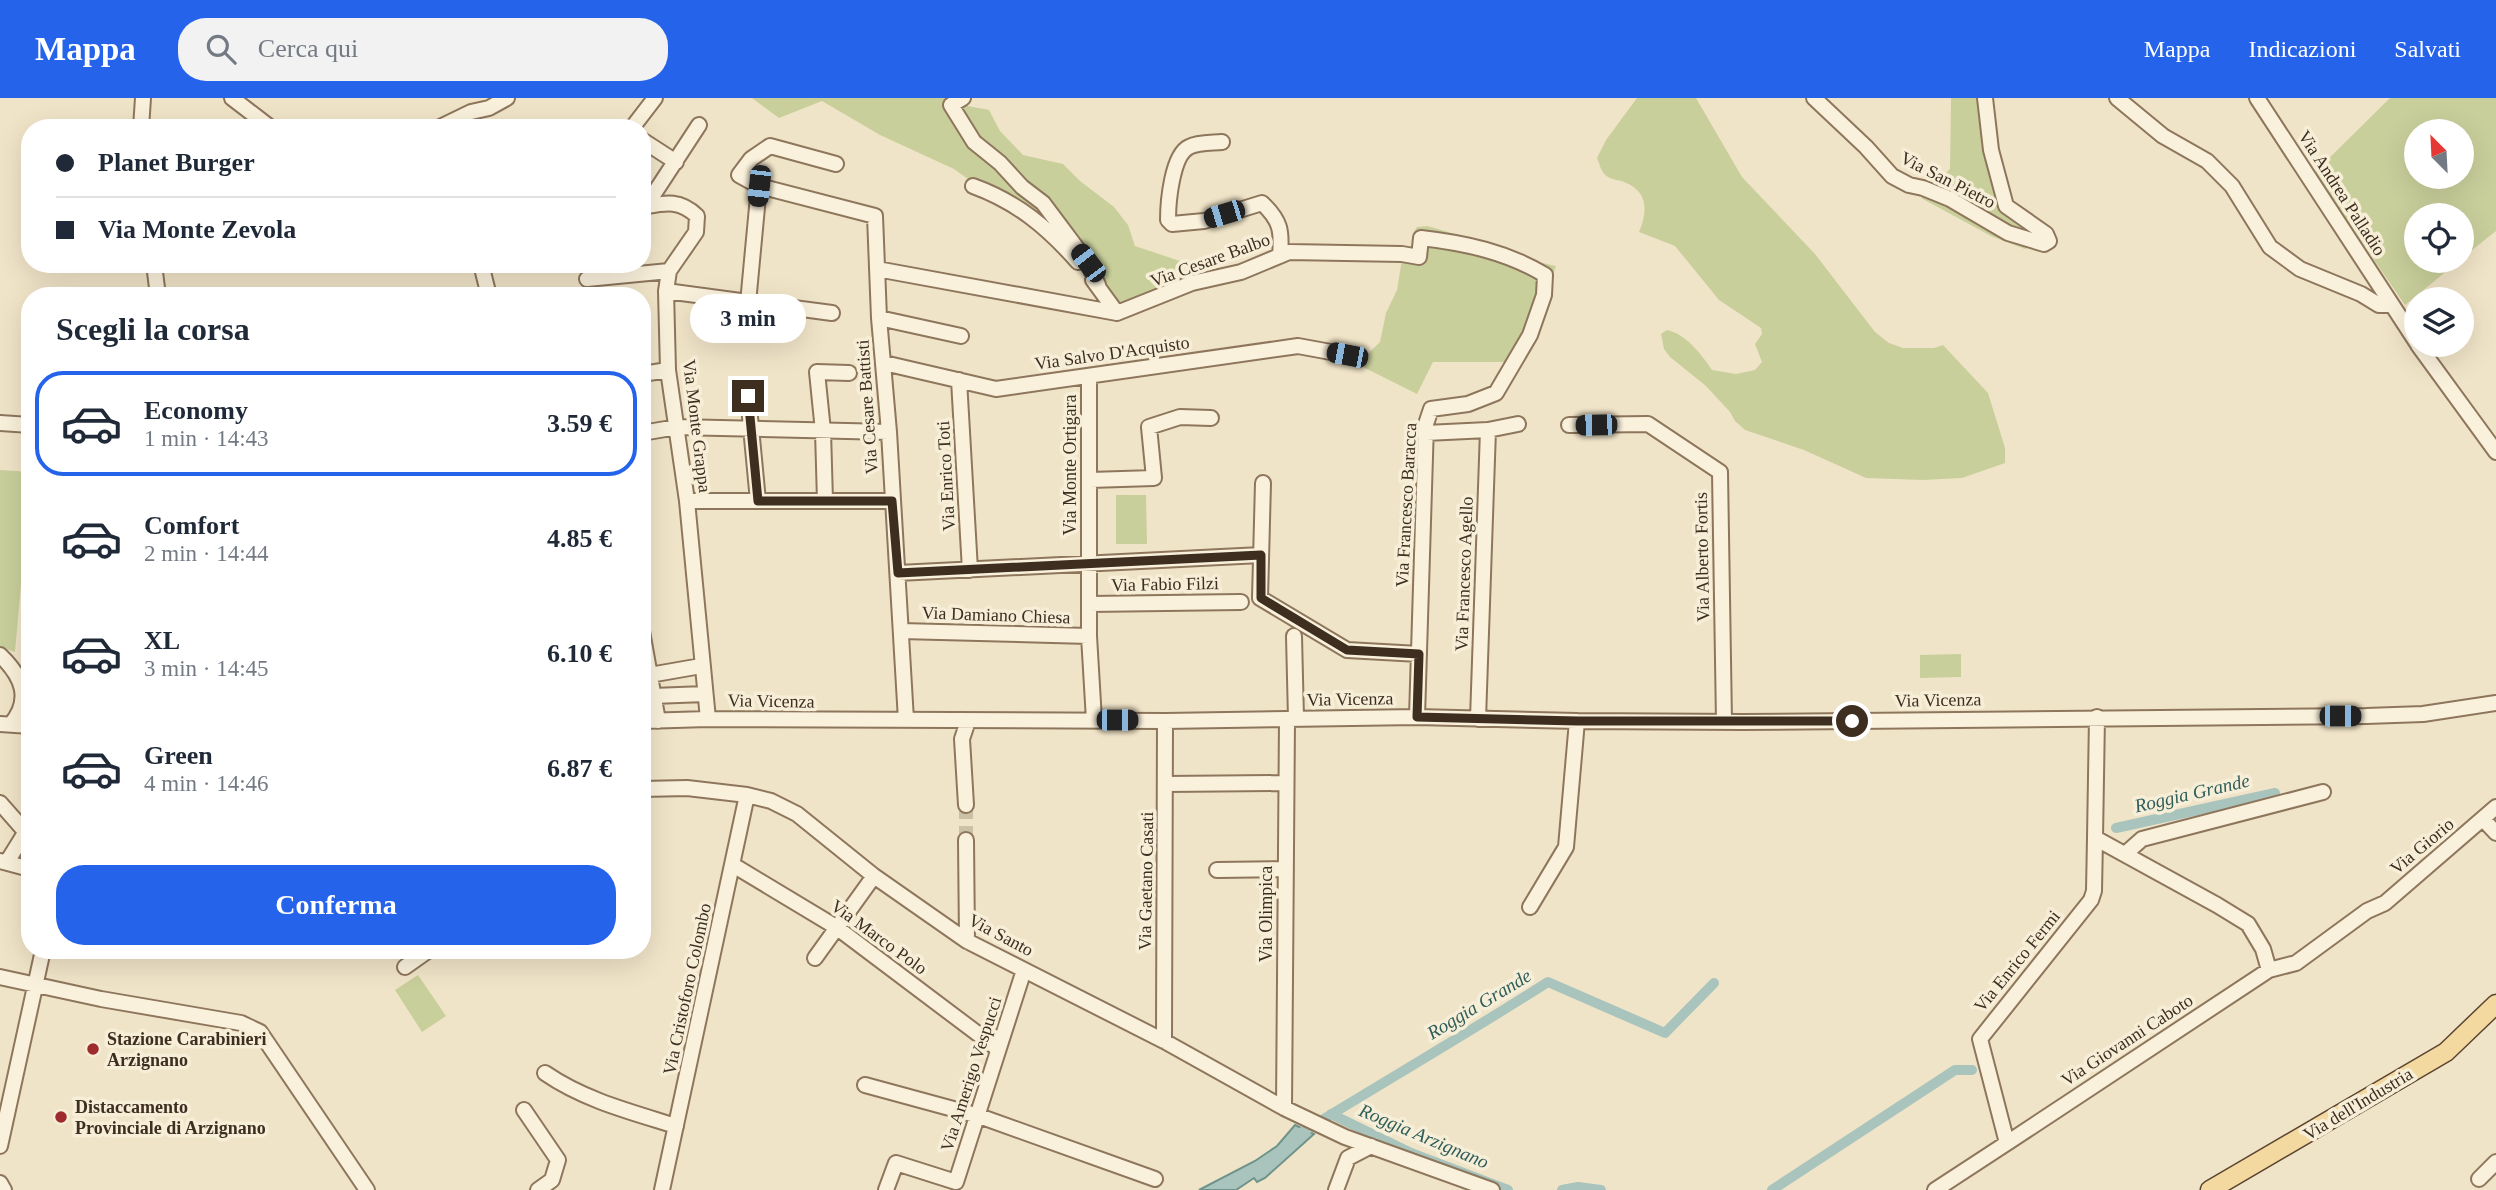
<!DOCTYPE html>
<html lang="it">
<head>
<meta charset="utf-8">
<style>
  :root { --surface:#fff; --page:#f2f2f3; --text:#1f2937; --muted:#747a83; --line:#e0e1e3; --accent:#2563eb }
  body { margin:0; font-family:"Times New Roman",serif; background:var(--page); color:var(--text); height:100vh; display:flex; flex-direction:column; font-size:26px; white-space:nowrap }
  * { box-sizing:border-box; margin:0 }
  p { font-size:23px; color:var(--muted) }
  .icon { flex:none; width:38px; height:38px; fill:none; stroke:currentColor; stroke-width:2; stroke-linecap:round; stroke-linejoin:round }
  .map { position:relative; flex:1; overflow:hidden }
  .details { position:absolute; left:21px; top:189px; width:630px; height:672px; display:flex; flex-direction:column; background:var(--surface); border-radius:28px; box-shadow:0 7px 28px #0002 }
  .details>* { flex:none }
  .hud { position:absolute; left:21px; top:21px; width:630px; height:154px; border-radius:28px; box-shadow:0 7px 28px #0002; display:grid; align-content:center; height:154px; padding:0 35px; background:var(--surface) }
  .needle { width:46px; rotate:336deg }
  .tools { position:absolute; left:2404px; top:21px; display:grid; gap:14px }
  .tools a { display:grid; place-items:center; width:70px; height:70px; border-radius:50%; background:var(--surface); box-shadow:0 7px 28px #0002; font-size:35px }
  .end { position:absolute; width:32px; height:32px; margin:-16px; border:9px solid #3d2e20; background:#fff; box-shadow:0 0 0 4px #fff }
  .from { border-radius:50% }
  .bubble { position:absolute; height:49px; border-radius:24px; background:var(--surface); box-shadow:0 7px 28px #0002; font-size:23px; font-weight:700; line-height:49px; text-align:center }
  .car { position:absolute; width:21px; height:42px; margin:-21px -10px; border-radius:9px; box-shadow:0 0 5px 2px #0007; background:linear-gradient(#222 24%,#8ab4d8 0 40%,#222 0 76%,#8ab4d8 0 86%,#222 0) }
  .hud b { display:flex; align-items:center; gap:24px; height:66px; font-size:26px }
  .hud b+b { border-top:2px solid var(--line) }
  .hud i { width:18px; height:18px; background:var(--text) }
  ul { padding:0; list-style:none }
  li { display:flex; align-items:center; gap:21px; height:105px; margin:0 14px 10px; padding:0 21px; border:4px solid transparent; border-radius:28px }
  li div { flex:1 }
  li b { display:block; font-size:26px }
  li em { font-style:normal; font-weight:700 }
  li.current { border-color:var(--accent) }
  li>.icon { width:63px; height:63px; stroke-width:1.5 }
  h2 { padding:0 35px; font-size:32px; line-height:84px }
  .action { display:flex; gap:14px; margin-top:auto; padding:14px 35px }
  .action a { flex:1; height:80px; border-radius:28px; background:var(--accent); color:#fff; font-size:28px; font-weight:700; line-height:80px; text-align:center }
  header { display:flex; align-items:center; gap:42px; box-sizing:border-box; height:98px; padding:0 35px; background:var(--accent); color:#fff }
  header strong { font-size:33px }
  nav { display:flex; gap:38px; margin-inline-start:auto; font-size:24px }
  .search { width:490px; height:63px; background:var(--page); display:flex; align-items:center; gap:18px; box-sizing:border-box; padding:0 24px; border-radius:28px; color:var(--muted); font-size:26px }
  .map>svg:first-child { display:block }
  .green { fill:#c9cf9b; fill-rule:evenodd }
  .water { fill:#a9c4bc; stroke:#6f938a; stroke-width:2 }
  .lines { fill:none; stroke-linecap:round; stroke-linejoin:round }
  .canal { stroke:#a9c4bc; stroke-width:10 }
  .minor-tunnel { stroke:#ccc0a6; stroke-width:14; stroke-dasharray:14 7; stroke-linecap:butt }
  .minor-casing { stroke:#8d765c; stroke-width:18 }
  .major-casing { stroke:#5b4430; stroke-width:21 }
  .minor { stroke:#faf1dc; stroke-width:14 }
  .major { stroke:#f3d9a0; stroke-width:18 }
  .route { stroke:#3d2e20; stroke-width:9 }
  .poi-dot { fill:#9e2a2b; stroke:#f7eed8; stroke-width:2.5 }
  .labels { text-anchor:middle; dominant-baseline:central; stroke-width:7; stroke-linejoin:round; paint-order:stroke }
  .street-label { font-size:18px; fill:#3d2e20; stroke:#f7eed8 }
  .poi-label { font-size:18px; font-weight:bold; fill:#3d2e20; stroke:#f7eed8; text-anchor:start }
  .water-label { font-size:19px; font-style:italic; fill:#2f5d5a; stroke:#f7eed8 }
</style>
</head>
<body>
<header>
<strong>Mappa</strong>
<div class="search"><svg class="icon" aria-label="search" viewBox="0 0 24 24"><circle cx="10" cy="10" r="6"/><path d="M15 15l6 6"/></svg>Cerca qui</div>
<nav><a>Mappa</a><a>Indicazioni</a><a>Salvati</a></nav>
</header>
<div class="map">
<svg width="2496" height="1092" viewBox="0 0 2496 1092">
  <rect width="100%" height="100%" fill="#f0e4c8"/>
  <path class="green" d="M 752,0 L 946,0 L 968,8 L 989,12 L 1000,33 L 1023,57 L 1063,66 L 1080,83 L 1114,109 L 1128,127 L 1135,148 L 1183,164 L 1182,183 L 1123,206 L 1114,207 L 1061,148 L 954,71 L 880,37 L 822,3 L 779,20 Z
    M 1637,0 L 1696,0 L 1742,79 L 1815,156 L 1875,234 L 1889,245 L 1903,250 L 1934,250 L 1943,247 L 1988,295 L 2005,350 L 2005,365 L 1962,380 L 1923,382 L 1866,380 L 1804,352 L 1745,332 L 1735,323 L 1730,314 L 1706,288 L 1670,259 L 1664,251 L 1661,236 L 1667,232 C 1686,236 1701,256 1712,272 L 1736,276 L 1755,272 L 1762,264 L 1755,246 L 1762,236 L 1761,230 L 1719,202 L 1675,148 L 1639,134 C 1648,113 1648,93 1624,84 C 1619,82 1613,82 1608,79 C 1601,75 1600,67 1597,60 L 1606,42 Z
    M 1951,0 L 1982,0 L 1998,93 L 2043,131 L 2040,146 L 2025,151 L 1991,138 L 1921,100 L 1950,71 Z
    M 2390,0 L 2496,0 L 2496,133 L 2462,160 L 2462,117 L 2417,117 L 2417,163 L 2459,163 L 2405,207 L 2314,75 ZM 2462,33 L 2462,79 L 2417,79 L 2417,33 Z
    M 1427,128 C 1471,139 1511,159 1556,168 L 1520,270 L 1510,264 L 1433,264 L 1417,296 L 1357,266 L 1380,244 L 1386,215 L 1397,192 L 1402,161 L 1413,153 L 1413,135 L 1417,129 Z
    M 0,372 L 30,374 L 30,452 L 24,452 L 15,554 L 0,549 Z
    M 1116,397 L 1146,397 L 1147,446 L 1116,446 Z
    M 1961,556 L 1961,579 L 1920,580 L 1920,557 Z
    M 418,877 L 446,918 L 422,934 L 395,892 Z"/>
  <path class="water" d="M 1295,1027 L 1314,1036 L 1265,1080 L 1257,1084 L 1254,1080 L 1236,1092 L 1199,1092 L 1255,1063 L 1277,1048 Z"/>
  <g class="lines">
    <path class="canal" d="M 2116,730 L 2275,695
      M 1331,1016 L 1411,1055 L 1508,1092
      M 1296,1038 C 1380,986 1465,937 1548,884 L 1665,935 L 1714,885
      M 1562,1092 L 1578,1089 L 1601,1092
      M 1772,1092 L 1955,972 L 1972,972"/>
    <path class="minor-tunnel" d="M 966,707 L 966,742"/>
    <defs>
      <path id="minor" d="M 232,0 L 271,30
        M 963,0 L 951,7 L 974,44 L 1000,65 L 1022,89 L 1043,105 L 1088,165 L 1098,187
        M 1814,0 L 1866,49 L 1892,78 L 1909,87 L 1923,90 L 1950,101 L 2008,135 L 2044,146 L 2049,143 L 2046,136 L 2006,108 L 1991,52 L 1985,0
        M 2117,0 L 2163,38 L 2207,63 L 2232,88 L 2270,149 L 2300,171 L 2361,196 L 2379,207 L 2391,207
        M 2257,0 L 2417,245
        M 141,30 L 143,0
        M 438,30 L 471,14 L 489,10 L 507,0
        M 632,30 L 655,0
        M 642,42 L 676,64
        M 1222,44 C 1212,45 1198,44 1189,49 C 1172,57 1168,104 1168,122 L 1172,126 L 1204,123 L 1262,105 C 1281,123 1282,133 1280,158
        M 759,88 L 739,77 L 751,61 L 770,48 L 836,66
        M 973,88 C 1017,104 1047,129 1078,164
        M 646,108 L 699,27
        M 642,109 C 665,105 679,101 697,118 L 696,134 L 669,173 L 666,193 L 668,272 L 687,403 L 708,621
        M 154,166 L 158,198
        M 481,166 L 489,198
        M 877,171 L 1117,215 L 1192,185 L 1241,174 L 1289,154 L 1402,156 L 1419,159 L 1421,140 C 1465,145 1507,154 1545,177 L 1544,197 L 1530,237 L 1496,295 L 1468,306 L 1431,311 L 1426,326 L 1417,619
        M 587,181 L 669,173
        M 1093,182 L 1117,215
        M 666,193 L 832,215
        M 748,205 L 759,88 L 875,118 L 879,220 L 889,334 L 906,622
        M 879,220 L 961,238
        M 2418,247 L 2496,354
        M 884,265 L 996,291 L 1298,248 L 1347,257
        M 642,276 L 668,272
        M 1089,279 L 1089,538 L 1094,622
        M 959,282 L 970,472
        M 748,298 L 758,403
        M 0,325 L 30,327
        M 1569,327 L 1648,326 L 1720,374 L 1724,624
        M 642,335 L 677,329 L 889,334
        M 1426,335 L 1488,332 L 1518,326
        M 1090,382 L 1154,380 L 1149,329 L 1180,319 L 1211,320
        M 1263,385 L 1260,500 L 1347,552 L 1419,556
        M 687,403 L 892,403
        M 825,403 L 823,333 L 817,274 L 849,275
        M 898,475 L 1261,457
        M 1089,506 L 1241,504
        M 642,533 L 658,623
        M 901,533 L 1089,538
        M 1294,538 L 1296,621
        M 0,557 C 22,578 32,601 11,626
        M 644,578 L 701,568
        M 653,598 L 705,596
        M 1478,621 L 1488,332
        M 642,623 L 708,621 L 1165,623 L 1417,619 L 1577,623 L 1743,624 L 2366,618 L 2423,616 L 2496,605
        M 0,626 L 30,628
        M 1166,686 L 1286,685
        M 642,691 L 687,690 L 747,697 L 771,703 L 797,716 L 874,778 L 967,843 L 1164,943 L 1284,1010 L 1345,1039 L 1492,1092
        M 0,705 L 30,739
        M 966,707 L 962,641 L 968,623
        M 2483,721 L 2496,735
        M 2095,740 L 2217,807 L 2248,826 L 2263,851 L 2269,872
        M 966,742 L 967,843
        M 2125,756 L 2142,741 L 2323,694
        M 0,763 L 30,771
        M 7,764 L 25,735
        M 733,767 L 836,829 L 998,951
        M 1217,772 L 1286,771
        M 1530,809 L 1566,749 L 1577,623
        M 815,860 L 874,778
        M 405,869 L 429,852
        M 0,879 L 101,901 L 241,925 L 260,934 L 367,1092
        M 1164,943 L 1165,623
        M 545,975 C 584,1002 631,1014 676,1028
        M 865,987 L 979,1018 L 1155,1081
        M 1284,1010 L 1287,622
        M 524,1012 L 558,1062 L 552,1082 L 538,1092
        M 2007,1045 L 2269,872 L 2296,865 L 2367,813 L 2385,805 L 2496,709
        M 0,1048 L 43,852
        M 2479,1081 L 2496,1064
        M 0,1085 L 4,1092
        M 662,1092 L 747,697
        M 886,1092 L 896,1065 L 956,1084 L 1024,872
        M 1336,1092 L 1348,1060 L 1371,1048
        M 1935,1092 L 2007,1045 L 1980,941 L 2091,802 L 2094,793 L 2095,740 L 2097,619"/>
      <path id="major" d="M 2210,1092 L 2446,954 L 2496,906"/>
    </defs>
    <use href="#minor" class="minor-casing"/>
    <use href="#major" class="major-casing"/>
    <use href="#minor" class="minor"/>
    <use href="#major" class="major"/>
  </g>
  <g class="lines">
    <path class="route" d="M 748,298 L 758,403 L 892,403 L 898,475 L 1261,457 L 1261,500 L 1347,552 L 1419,556 L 1417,619 L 1577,623 L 1852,623"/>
  </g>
  <g class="poi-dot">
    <circle cx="93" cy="951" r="7"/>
    <circle cx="61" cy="1019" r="7"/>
  </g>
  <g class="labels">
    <g class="street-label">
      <text transform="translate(1948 82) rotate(27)">Via San Pietro</text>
      <text transform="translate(2342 95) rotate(57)">Via Andrea Palladio</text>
      <text transform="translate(1210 162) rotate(-20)">Via Cesare Balbo</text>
      <text transform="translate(1112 255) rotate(-8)">Via Salvo D'Acquisto</text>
      <text transform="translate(867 309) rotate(-94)">Via Cesare Battisti</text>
      <text transform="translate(697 328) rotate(83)">Via Monte Grappa</text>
      <text transform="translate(1070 367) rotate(-90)">Via Monte Ortigara</text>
      <text transform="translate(946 378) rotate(-93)">Via Enrico Toti</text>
      <text transform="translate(1406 407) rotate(-87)">Via Francesco Baracca</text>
      <text transform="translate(1702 459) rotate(-91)">Via Alberto Fortis</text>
      <text transform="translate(1464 476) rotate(-88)">Via Francesco Agello</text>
      <text transform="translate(1165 486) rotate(-1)">Via Fabio Filzi</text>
      <text transform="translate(996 517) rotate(2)">Via Damiano Chiesa</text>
      <text transform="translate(1350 601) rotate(-1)">Via Vicenza</text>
      <text transform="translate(1938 602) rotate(-1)">Via Vicenza</text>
      <text transform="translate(771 603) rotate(1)">Via Vicenza</text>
      <text transform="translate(2422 748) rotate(-40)">Via Giorio</text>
      <text transform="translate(1146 783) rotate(-89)">Via Gaetano Casati</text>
      <text transform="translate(1266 816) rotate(-90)">Via Olimpica</text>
      <text transform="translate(1001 837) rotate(28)">Via Santo</text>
      <text transform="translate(879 839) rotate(36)">Via Marco Polo</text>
      <text transform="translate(2017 863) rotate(-51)">Via Enrico Fermi</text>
      <text transform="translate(687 891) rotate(-78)">Via Cristoforo Colombo</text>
      <text transform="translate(2127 942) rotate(-33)">Via Giovanni Caboto</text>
      <text transform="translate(971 976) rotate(-72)">Via Amerigo Vespucci</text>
      <text transform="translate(2358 1006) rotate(-31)">Via dell'Industria</text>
    </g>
    <g class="poi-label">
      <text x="107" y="941">Stazione Carabinieri<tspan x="107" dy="21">Arzignano</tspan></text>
      <text x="75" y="1009">Distaccamento<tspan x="75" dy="21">Provinciale di Arzignano</tspan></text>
    </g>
    <g class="water-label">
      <text transform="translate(2192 695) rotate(-13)">Roggia Grande</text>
      <text transform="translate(1479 906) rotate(-31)">Roggia Grande</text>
      <text transform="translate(1424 1038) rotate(23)">Roggia Arzignano</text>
    </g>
  </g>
</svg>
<div class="tools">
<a><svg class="needle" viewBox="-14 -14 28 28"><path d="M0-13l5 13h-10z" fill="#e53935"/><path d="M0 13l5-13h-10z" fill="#747a83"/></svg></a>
<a><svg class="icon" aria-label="locate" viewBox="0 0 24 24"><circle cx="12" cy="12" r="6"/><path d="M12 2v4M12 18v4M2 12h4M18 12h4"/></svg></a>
<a><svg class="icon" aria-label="layers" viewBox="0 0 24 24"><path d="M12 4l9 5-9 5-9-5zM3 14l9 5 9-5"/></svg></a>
</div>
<i class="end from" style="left:1852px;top:623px"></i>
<i class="end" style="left:748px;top:298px"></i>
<div class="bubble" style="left:690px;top:196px;width:116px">3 min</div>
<i class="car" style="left:759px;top:88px;rotate:186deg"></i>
<i class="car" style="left:1224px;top:116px;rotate:253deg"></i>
<i class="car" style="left:1088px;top:165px;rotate:323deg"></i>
<i class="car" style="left:1347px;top:257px;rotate:281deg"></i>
<i class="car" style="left:1596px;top:327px;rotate:269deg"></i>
<i class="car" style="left:2340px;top:618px;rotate:90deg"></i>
<i class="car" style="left:1117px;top:622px;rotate:90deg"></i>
<div class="hud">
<b><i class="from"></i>Planet Burger</b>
<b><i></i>Via Monte Zevola</b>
</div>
<section class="details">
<h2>Scegli la corsa</h2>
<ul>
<li class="current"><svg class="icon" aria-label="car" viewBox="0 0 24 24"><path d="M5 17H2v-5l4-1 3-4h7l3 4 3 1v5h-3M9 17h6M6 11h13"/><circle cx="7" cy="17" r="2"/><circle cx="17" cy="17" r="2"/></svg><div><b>Economy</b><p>1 min · 14:43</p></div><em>3.59 €</em></li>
<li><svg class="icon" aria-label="car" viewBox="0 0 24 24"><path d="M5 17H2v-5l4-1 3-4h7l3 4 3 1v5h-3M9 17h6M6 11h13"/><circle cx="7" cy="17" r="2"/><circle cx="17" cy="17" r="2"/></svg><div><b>Comfort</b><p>2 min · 14:44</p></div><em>4.85 €</em></li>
<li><svg class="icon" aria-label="car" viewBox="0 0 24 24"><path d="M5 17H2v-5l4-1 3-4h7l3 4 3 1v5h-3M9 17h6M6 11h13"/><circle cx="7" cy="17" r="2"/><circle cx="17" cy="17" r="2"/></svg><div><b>XL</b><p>3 min · 14:45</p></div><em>6.10 €</em></li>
<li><svg class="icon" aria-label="car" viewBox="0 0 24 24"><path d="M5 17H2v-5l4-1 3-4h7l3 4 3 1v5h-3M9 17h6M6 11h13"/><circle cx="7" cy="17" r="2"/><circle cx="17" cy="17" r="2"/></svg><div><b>Green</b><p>4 min · 14:46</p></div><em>6.87 €</em></li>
</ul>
<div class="action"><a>Conferma</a></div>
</section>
</div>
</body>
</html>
